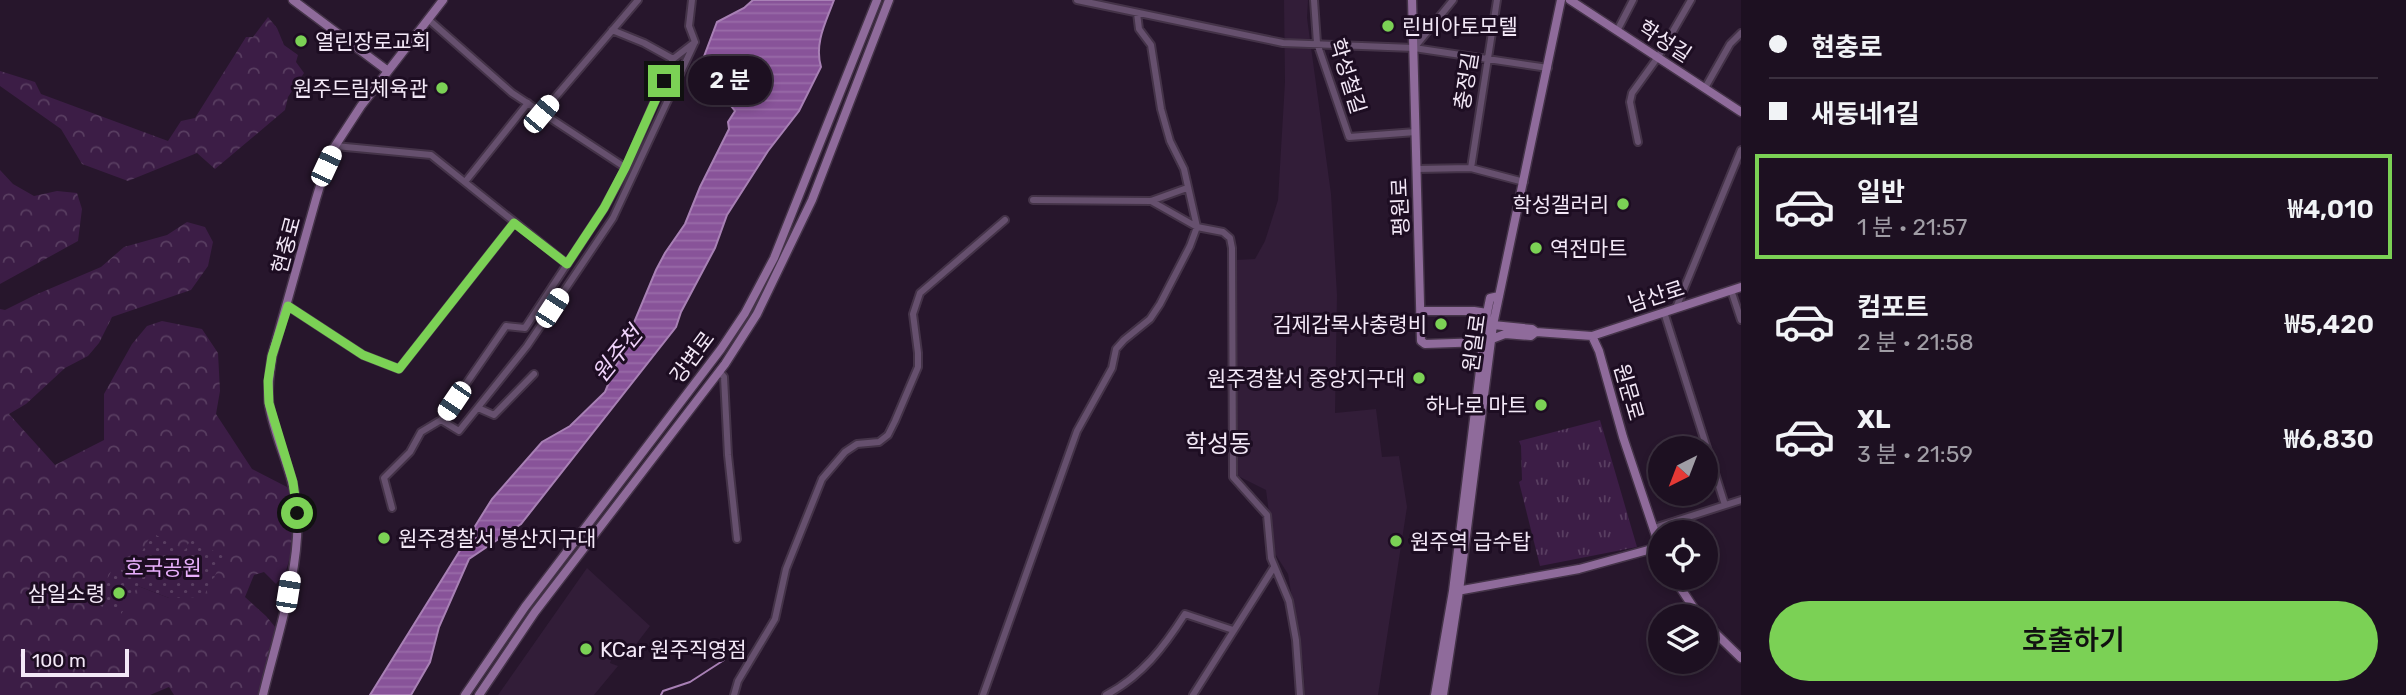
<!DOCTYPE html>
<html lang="ko">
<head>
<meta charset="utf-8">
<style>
  :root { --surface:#1d1021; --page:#25192a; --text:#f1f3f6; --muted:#a09da5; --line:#3b303f; --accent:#7bd155 }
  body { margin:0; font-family:Rubik,"Noto Sans KR",sans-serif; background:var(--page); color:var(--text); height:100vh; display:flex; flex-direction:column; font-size:26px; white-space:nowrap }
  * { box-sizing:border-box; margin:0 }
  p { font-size:23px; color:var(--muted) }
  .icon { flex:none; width:38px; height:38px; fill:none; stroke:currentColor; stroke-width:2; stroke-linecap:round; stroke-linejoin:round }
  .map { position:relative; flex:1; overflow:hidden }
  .drawer { display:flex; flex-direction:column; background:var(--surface); width:665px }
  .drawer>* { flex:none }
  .hud { display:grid; align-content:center; height:154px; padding:0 28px; background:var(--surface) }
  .needle { width:46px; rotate:222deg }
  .fabs { position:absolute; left:1648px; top:436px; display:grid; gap:14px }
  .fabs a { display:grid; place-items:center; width:70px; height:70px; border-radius:50%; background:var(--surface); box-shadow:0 4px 10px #0003,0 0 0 2px var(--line); font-size:35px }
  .scale { position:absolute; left:21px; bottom:18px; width:108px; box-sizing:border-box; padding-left:7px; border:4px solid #f3e8f7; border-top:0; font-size:19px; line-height:24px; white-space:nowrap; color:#f3e8f7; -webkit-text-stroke:5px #1d0d22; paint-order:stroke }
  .end { position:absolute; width:32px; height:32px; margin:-16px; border:9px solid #7bd155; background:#111; box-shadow:0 0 0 4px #111 }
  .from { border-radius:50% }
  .bubble { position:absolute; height:49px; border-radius:24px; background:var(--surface); box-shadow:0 4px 10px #0003,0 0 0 2px var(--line); font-size:23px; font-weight:600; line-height:49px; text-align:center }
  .car { position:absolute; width:21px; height:42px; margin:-21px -10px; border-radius:9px; box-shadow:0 0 5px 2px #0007; background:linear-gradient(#fff 24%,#345 0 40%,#fff 0 76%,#345 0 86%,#fff 0) }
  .hud b { display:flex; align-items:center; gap:24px; height:66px; font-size:26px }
  .hud b+b { border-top:2px solid var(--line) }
  .hud i { width:18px; height:18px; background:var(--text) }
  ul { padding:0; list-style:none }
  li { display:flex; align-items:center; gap:21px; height:105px; margin:0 14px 10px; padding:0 14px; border:4px solid transparent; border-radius:0px }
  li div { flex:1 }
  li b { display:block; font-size:26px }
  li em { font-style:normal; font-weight:600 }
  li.current { border-color:var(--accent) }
  li>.icon { width:63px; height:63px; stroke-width:1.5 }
  .primary-button { display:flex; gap:14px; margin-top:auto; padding:14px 28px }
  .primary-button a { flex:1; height:80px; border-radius:42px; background:var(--accent); color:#111; font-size:28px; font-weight:600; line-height:80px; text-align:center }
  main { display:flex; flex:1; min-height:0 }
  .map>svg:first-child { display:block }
  .built { fill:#321d38 }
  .grass { fill:url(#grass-tufts) }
  .forest { fill:url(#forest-crowns); fill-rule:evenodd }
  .park { fill:url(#park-dots) }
  .water { fill:url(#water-rules); stroke:#a880b5; stroke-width:2 }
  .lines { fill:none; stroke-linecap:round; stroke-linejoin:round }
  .stream { stroke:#a880b5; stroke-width:2 }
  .street-casing { stroke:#443348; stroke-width:10 }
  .secondary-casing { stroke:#443348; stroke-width:11 }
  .street { stroke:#66506e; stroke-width:6 }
  .secondary { stroke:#8f6b9b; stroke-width:8 }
  .route { stroke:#7bd155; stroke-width:9 }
  .poi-dot { fill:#7bd155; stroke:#1d0d22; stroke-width:2.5 }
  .labels { text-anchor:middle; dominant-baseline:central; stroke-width:6; stroke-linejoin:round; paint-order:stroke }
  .poi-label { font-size:21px; fill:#f3e8f7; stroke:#1d0d22; text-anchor:start }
  .street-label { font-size:21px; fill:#f3e8f7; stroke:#1d0d22 }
  .park-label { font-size:21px; fill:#e8affc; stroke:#1d0d22 }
  .water-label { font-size:23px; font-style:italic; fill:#f1d4fc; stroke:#1d0d22 }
  .quarter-label { font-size:24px; fill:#f3e8f7; stroke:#1d0d22 }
</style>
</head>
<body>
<main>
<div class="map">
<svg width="1741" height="695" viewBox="0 0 1741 695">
  <defs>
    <pattern id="grass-tufts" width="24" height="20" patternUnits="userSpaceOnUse" patternTransform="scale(1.75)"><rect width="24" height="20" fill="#3c1d46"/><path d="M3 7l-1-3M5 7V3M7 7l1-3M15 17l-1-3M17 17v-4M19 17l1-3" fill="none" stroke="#593e61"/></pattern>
    <pattern id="forest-crowns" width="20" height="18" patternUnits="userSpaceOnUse" patternTransform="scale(1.75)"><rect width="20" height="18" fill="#3c1d46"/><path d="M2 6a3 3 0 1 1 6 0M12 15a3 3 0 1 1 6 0" fill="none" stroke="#593e61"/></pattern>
    <pattern id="park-dots" width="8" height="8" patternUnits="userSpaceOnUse" patternTransform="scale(1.75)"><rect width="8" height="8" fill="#3c1d46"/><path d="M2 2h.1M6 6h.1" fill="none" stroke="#593e61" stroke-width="1.8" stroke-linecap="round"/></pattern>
    <pattern id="water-rules" width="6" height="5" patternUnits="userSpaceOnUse" patternTransform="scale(1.75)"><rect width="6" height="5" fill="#885399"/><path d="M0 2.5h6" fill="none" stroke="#996ca8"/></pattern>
  </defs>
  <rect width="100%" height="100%" fill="#27162c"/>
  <path class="built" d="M 1284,0 L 1308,0 L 1307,18 L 1331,194 L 1337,295 L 1335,413 L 1376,409 L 1382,457 L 1399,456 L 1407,507 L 1378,695 L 1305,695 L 1303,663 L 1288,574 L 1274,552 L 1266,490 L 1238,476 L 1235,260 L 1255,259 L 1265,241 L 1278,200 L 1285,82 Z
    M 587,568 L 650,626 L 630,652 L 617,644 L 610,663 L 618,666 L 594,695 L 498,695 Z"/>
  <path class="grass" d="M 1600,420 L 1637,547 L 1540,566 L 1519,482 L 1522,480 L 1521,446 L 1519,441 Z"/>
  <path class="forest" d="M 268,17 L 277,28 L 284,45 L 298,55 L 296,62 L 304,73 L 288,97 L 285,110 L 215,169 L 197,153 L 128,181 L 82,164 L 61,129 L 0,86 L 0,71 L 35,82 L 41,94 L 168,141 L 181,121 L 195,118 L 246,37 L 253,37 Z
    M 0,170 L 13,184 L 34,196 L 57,191 L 77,193 L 82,209 L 78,241 L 0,284 Z
    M 187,222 L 205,227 L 213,242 L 208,266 L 191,290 L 112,317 L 99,343 L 88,356 L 65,368 L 26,404 L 9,414 L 55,465 L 104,440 L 104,394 L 132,344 L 147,326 L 162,321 L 202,329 L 218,353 L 220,391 L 216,414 L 252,469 L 287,487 L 296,504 L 297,532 L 286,571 L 276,584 L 264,572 L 254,575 L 245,597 L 266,616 L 276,628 L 260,695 L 174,695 L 169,687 L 150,695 L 0,695 L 0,309 L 5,310 L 35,295 L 101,267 L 124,247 L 167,235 ZM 191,540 L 169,598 L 138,586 L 114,567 L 130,575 L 185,551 Z"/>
  <path class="park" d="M 152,533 L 185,550 L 191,539 L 225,557 L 203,597 L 169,598 L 138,586 L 120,616 L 95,603 L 114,566 L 130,574 Z"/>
  <path class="water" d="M 753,0 L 834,0 C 826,22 814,43 821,67 L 799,111 L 768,151 L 727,215 L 715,248 L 681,312 L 676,327 L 521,524 L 469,559 L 439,627 L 430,662 L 411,695 L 370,695 L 492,499 L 542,442 L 570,426 L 605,392 L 656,270 L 665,253 L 685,224 L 700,187 L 729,129 L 728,122 L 735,111 L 700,67 L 717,22 L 744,8 Z"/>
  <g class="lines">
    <path class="stream" d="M 661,695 L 663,691 L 690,682 L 724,660"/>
    <defs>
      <path id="street" d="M 692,0 L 689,26 L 695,42
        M 1077,0 L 1283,43 L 1414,48 L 1548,68
        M 1314,0 L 1317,43 L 1349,137 L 1416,132
        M 428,19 L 512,93 L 626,168
        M 612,30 L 644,43 L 673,59
        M 1617,31 L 1633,0
        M 1414,48 L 1453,0
        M 1705,88 L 1730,44 L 1741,33
        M 541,114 L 638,0
        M 1638,142 L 1630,102 L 1632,93 L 1658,57 L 1691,0
        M 335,146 L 431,155 L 567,264
        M 1471,168 L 1497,0
        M 1416,169 L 1471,168 L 1524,182
        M 465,182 L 528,103
        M 1033,200 L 1151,201 L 1187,188
        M 1151,201 L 1197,227 L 1223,232 L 1230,238 L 1232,248 L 1233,477 L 1267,515 L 1271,558 L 1289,601 L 1296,640 L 1300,695
        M 1731,290 L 1741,320
        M 288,306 L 363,355 L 399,369 L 514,223
        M 1676,308 L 1741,150
        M 1664,312 L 1725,505
        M 719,371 L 724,377 L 728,455 L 737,539
        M 478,408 L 494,415 L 534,374
        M 441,420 L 459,431 L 527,346 L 613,218 L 694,44
        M 392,508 L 384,478 L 410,452 L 421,432 L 441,420 L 506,326 L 525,328 L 604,208 L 626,168 L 673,59 L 695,42
        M 1654,528 L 1741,500
        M 734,695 L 738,681 L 775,619 L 786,569 L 822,479 L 845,452 L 857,444 L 879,442 L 888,435 L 895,421 L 918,367 L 918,353 L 913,314 L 920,293 L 1005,220
        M 983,695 L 1077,431 L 1112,368 L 1116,349 L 1124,340 L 1150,319 L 1160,304 L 1190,246 L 1197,227 L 1184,169 L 1170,141 L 1161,109 L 1151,45 L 1139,29 L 1137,13
        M 1106,695 C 1142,676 1164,647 1185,614 L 1233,630
        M 1193,695 L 1274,567"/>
      <path id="secondary" d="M 293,0 L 388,71
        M 1412,0 L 1421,341 L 1425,344 L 1484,342 L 1505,334 L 1531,336 L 1536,332
        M 1570,0 L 1741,112
        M 1421,311 L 1474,311 L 1487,313
        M 1493,325 L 1532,329 L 1536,332 L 1592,336 L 1741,287
        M 1592,336 L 1599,351 L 1623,437 L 1661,551
        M 1674,578 L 1699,616
        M 1457,591 L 1579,569 L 1659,547
        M 1706,624 L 1741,658
        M 263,695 C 276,640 301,568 297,512 C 295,474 275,441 269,404 C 267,388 270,372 272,356 L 316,199 L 326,166 L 335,146 L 361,106 L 443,0
        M 465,695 L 525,607 L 721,349 L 745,313 L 774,258 L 877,0
        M 479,695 L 535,612 L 725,364 L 757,314 L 812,200 L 889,0
        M 1435,695 L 1453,591 L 1487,313 L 1490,298 L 1499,296
        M 1443,695 L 1459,591 L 1493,325 L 1561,0"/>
    </defs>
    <use href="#street" class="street-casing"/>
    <use href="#secondary" class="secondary-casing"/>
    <use href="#street" class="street"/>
    <use href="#secondary" class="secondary"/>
  </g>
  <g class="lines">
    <path class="route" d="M 297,513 L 293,482 L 269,403 L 268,381 L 272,356 L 288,306 L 363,355 L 399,369 L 514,223 L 567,264 L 604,208 L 625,168 L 664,81"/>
  </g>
  <g class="poi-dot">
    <circle cx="1388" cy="26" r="7"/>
    <circle cx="301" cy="41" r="7"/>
    <circle cx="442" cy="88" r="7"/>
    <circle cx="1623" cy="204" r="7"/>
    <circle cx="1536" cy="248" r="7"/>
    <circle cx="1441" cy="324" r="7"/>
    <circle cx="1419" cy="378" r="7"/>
    <circle cx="1541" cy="405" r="7"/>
    <circle cx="384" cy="538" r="7"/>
    <circle cx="1396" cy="541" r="7"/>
    <circle cx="119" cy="593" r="7"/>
    <circle cx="586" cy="649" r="7"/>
  </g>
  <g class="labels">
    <g class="poi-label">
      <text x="1402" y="26">린비아토모텔</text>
      <text x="315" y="41">열린장로교회</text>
      <text x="428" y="88" text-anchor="end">원주드림체육관</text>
      <text x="1609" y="204" text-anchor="end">학성갤러리</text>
      <text x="1550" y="248">역전마트</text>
      <text x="1427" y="324" text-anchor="end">김제갑목사충령비</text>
      <text x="1405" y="378" text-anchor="end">원주경찰서 중앙지구대</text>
      <text x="1527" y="405" text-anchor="end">하나로 마트</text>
      <text x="398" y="538">원주경찰서 봉산지구대</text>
      <text x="1410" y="541">원주역 급수탑</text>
      <text x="105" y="593" text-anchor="end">삼일소령</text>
      <text x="600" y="649">KCar 원주직영점</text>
    </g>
    <g class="street-label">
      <text transform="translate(1665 41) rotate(33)">학성길</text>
      <text transform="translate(1348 76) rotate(73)">학성철길</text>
      <text transform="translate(1466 81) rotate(-81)">충정길</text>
      <text transform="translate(1400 207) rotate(-92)">평원로</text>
      <text transform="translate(286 245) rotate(-75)">현충로</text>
      <text transform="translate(1656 296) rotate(-18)">남산로</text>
      <text transform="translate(1474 343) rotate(-82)">원일로</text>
      <text transform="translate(692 357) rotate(-53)">강변로</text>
      <text transform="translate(1629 392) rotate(74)">원문로</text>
    </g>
    <g class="park-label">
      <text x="163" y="567">호국공원</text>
    </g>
    <g class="water-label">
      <text transform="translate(617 354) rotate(-51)">원주천</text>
    </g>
    <g class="quarter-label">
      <text x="1218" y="444">학성동</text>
    </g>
  </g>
</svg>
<div class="fabs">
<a><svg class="needle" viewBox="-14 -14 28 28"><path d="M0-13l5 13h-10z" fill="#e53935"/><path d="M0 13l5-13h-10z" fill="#a09da5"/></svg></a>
<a><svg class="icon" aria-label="locate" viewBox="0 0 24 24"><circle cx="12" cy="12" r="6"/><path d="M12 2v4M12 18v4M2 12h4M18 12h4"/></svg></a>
<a><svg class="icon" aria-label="layers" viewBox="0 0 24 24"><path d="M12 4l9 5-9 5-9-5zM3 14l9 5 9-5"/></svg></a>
</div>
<div class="scale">100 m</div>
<i class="end from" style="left:297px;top:513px"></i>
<i class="end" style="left:664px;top:81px"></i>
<div class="bubble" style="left:688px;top:56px;width:84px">2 분</div>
<i class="car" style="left:541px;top:114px;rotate:40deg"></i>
<i class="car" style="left:326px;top:166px;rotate:25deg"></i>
<i class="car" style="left:552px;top:308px;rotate:33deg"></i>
<i class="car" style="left:454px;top:401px;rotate:214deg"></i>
<i class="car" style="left:288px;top:592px;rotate:9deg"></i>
</div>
<section class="drawer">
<div class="hud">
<b><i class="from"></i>현충로</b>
<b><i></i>새동네1길</b>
</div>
<ul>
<li class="current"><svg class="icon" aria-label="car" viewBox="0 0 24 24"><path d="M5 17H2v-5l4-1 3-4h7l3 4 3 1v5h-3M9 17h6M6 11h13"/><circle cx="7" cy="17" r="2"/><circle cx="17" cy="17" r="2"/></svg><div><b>일반</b><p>1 분 · 21:57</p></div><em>₩4,010</em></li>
<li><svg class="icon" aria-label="car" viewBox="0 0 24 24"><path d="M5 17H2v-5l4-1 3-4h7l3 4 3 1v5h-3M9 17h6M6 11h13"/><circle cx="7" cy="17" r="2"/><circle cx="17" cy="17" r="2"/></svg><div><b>컴포트</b><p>2 분 · 21:58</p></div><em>₩5,420</em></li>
<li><svg class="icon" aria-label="car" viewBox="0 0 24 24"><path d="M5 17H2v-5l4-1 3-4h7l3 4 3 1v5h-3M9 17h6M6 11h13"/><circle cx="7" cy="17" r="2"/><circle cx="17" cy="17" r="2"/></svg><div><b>XL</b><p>3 분 · 21:59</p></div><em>₩6,830</em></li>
</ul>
<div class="primary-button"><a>호출하기</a></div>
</section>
</main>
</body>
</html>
